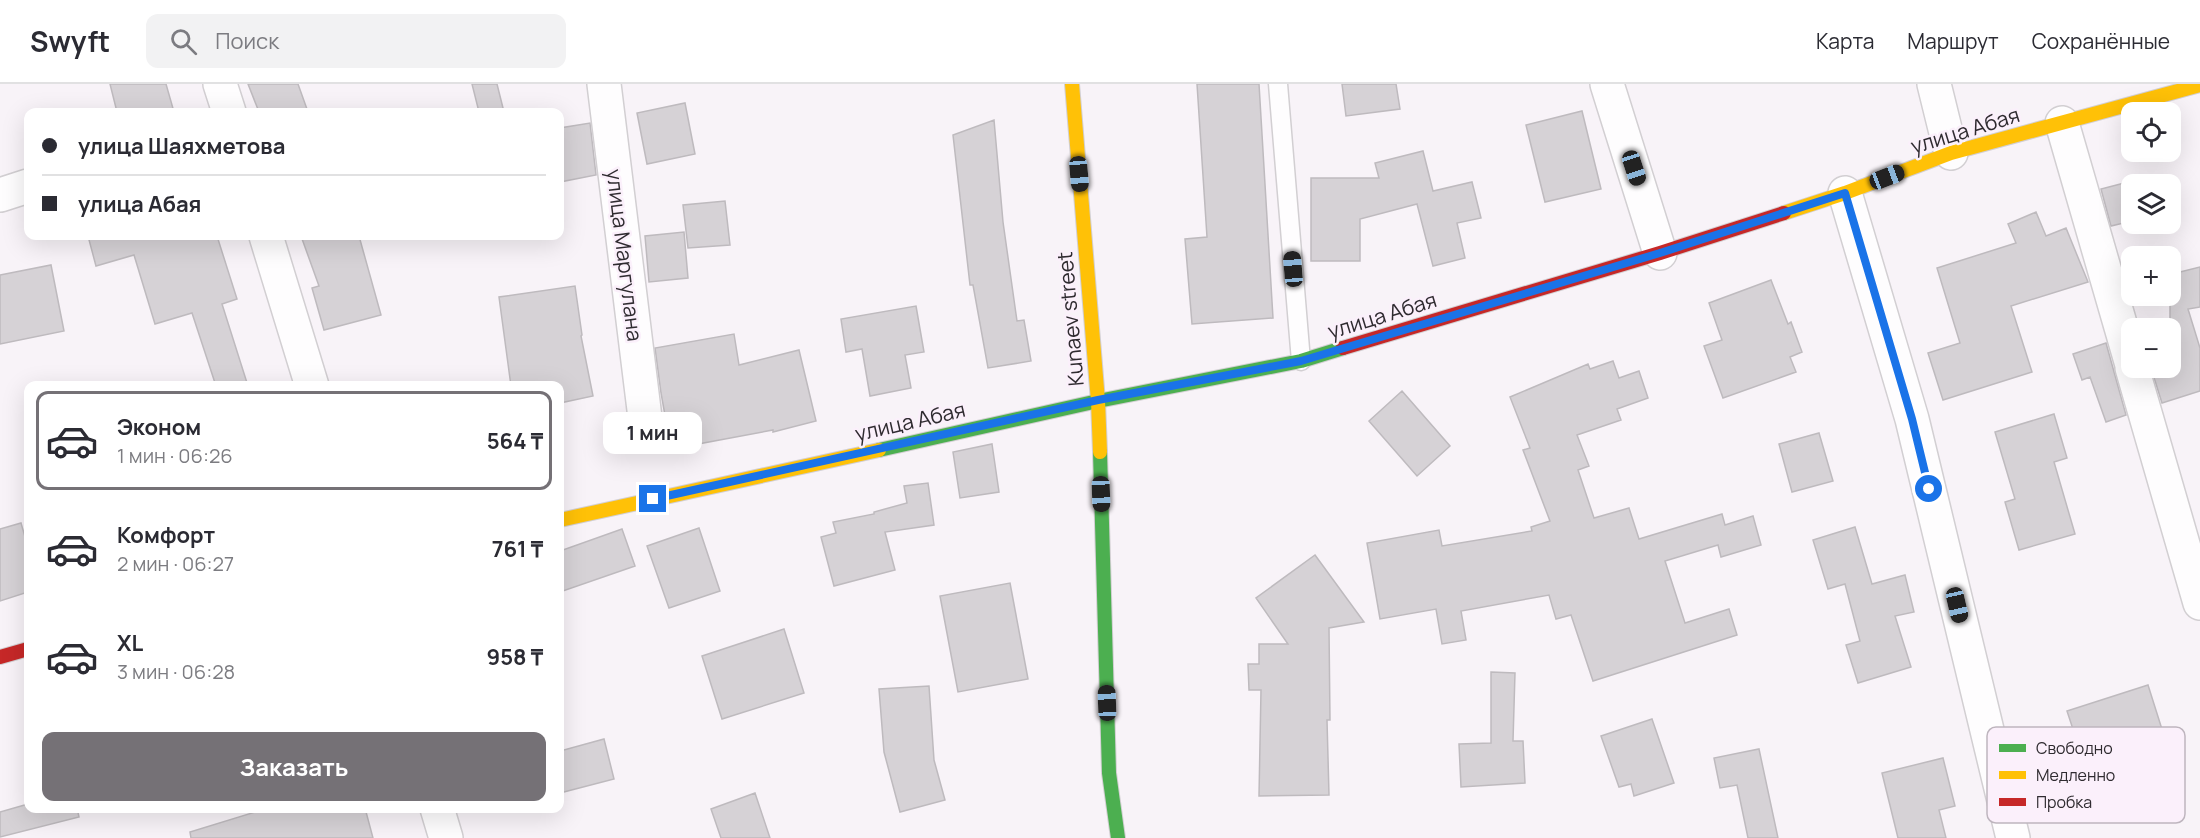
<!DOCTYPE html>
<html lang="ru">
<head>
<meta charset="utf-8">
<style>
  :root { --surface:#fff; --page:#f2f2f3; --text:#2b2b33; --muted:#7c7c81; --line:#e1e1e2; --accent:#757176 }
  body { margin:0; font-family:Manrope,sans-serif; background:var(--page); color:var(--text); height:100vh; display:flex; flex-direction:column; font-size:22px; white-space:nowrap }
  * { box-sizing:border-box; margin:0 }
  p { font-size:20px; color:var(--muted) }
  .icon { flex:none; width:33px; height:33px; fill:none; stroke:currentColor; stroke-width:2; stroke-linecap:round; stroke-linejoin:round }
  .map { position:relative; flex:1; overflow:hidden }
  .sheet { position:absolute; left:24px; top:297px; width:540px; height:432px; display:flex; flex-direction:column; background:var(--surface); border-radius:12px; box-shadow:0 6px 24px #0002 }
  .sheet>* { flex:none }
  .banner { position:absolute; left:24px; top:24px; width:540px; height:132px; border-radius:12px; box-shadow:0 6px 24px #0002; display:grid; align-content:center; height:132px; padding:0 18px; background:var(--surface) }
  .controls { position:absolute; left:2121px; top:18px; display:grid; gap:12px }
  .controls a { display:grid; place-items:center; width:60px; height:60px; border-radius:12px; background:var(--surface); box-shadow:0 6px 24px #0002; font-size:30px }
  .end { position:absolute; width:27px; height:27px; margin:-14px; border:8px solid #1a73e8; background:#fff; box-shadow:0 0 0 3px #fff }
  .from { border-radius:50% }
  .bubble { position:absolute; height:42px; border-radius:12px; background:var(--surface); box-shadow:0 6px 24px #0002; font-size:20px; font-weight:700; line-height:42px; text-align:center }
  .car { position:absolute; width:18px; height:36px; margin:-18px -9px; border-radius:8px; box-shadow:0 0 4px 2px #0007; background:linear-gradient(#222 24%,#8ab4d8 0 40%,#222 0 76%,#8ab4d8 0 86%,#222 0) }
  .banner b { display:flex; align-items:center; gap:21px; height:57px; font-size:22px }
  .banner b+b { border-top:2px solid var(--line) }
  .banner i { width:15px; height:15px; background:var(--text) }
  ul { padding:10px 0 0; list-style:none }
  li { display:flex; align-items:center; gap:18px; height:99px; margin:0 12px 9px; padding:0 6px; border:3px solid transparent; border-radius:12px }
  li div { flex:1 }
  li b { display:block; font-size:22px }
  li em { font-style:normal; font-weight:700 }
  li.current { border-color:var(--accent) }
  li>.icon { width:54px; height:54px; stroke-width:1.5 }
  .primary-button { display:flex; gap:12px; margin-top:auto; padding:12px 18px }
  .primary-button a { flex:1; height:69px; border-radius:12px; background:var(--accent); color:#fff; font-size:24px; font-weight:700; line-height:69px; text-align:center }
  header { display:flex; align-items:center; gap:36px; box-sizing:border-box; height:84px; padding:0 30px; background:var(--surface); border-bottom:2px solid var(--line) }
  header strong { font-size:28px }
  nav { display:flex; gap:33px; margin-inline-start:auto; font-size:21px }
  .search { width:420px; height:54px; background:var(--page); display:flex; align-items:center; gap:15px; box-sizing:border-box; padding:0 21px; border-radius:12px; color:var(--muted); font-size:22px }
  .map>svg:first-child { display:block }
  .building { fill:#d6d2d6; stroke:#bebabe; stroke-width:1.5 }
  .lines { fill:none; stroke-linecap:round; stroke-linejoin:round }
  .lane-casing { stroke:#d2cfd2; stroke-width:21 }
  .street-casing { stroke:#d2cfd2; stroke-width:36 }
  .fast-casing { stroke:#d2cfd2; stroke-width:16 }
  .slow-casing { stroke:#d2cfd2; stroke-width:16 }
  .jam-casing { stroke:#d2cfd2; stroke-width:16 }
  .lane { stroke:#fefdfe; stroke-width:18 }
  .street { stroke:#fefdfe; stroke-width:33 }
  .fast { stroke:#4caf50; stroke-width:14 }
  .slow { stroke:#ffc107; stroke-width:14 }
  .jam { stroke:#c62828; stroke-width:14 }
  .route { stroke:#1a73e8; stroke-width:8 }
  .labels { text-anchor:middle; dominant-baseline:central; stroke-width:5; stroke-linejoin:round; paint-order:stroke }
  .street-label { font-size:21px; fill:#2f2b30; stroke:#fbf0fb }
  .key { fill:#fbf0fb; stroke:#beb5be; stroke-width:1.5 }
  .key-label { font-size:16px; fill:#2f2b30 }
</style>
</head>
<body>
<header>
<strong>Swyft</strong>
<div class="search"><svg class="icon" aria-label="search" viewBox="0 0 24 24"><circle cx="10" cy="10" r="6"/><path d="M15 15l6 6"/></svg>Поиск</div>
<nav><a>Карта</a><a>Маршрут</a><a>Сохранённые</a></nav>
</header>
<div class="map">
<svg width="2200" height="754" viewBox="0 0 2200 754">
  <rect width="100%" height="100%" fill="#f8f3f8"/>
  <path class="building" d="M 110,0 L 166,0 L 174,28 L 117,28 Z
    M 248,0 L 298,0 L 308,28 L 259,28 Z
    M 472,0 L 497,0 L 504,28 L 479,28 Z
    M 1197,0 L 1259,0 L 1273,234 L 1192,240 L 1185,155 L 1207,153 Z
    M 1342,0 L 1396,0 L 1400,25 L 1346,32 Z
    M 685,19 L 695,70 L 647,80 L 637,29 Z
    M 1582,27 L 1601,105 L 1545,118 L 1526,41 Z
    M 994,36 L 1003,138 L 1017,237 L 1024,236 L 1031,277 L 988,284 L 973,201 L 970,201 L 953,51 Z
    M 590,39 L 596,91 L 560,98 L 560,44 Z
    M 1423,67 L 1433,107 L 1472,98 L 1481,134 L 1457,139 L 1465,174 L 1433,182 L 1417,120 L 1360,135 L 1360,177 L 1311,177 L 1311,94 L 1379,94 L 1375,79 Z
    M 2132,97 L 2132,137 L 2111,142 L 2101,105 Z
    M 725,117 L 730,161 L 688,164 L 683,121 Z
    M 2036,128 L 2046,152 L 2066,144 L 2088,198 L 2011,222 L 2032,288 L 1943,316 L 1928,269 L 1960,259 L 1937,184 L 2016,159 L 2008,140 Z
    M 684,148 L 688,194 L 649,198 L 645,152 Z
    M 88,152 L 217,152 L 237,215 L 222,220 L 248,302 L 216,302 L 192,229 L 155,240 L 134,171 L 96,182 Z
    M 301,152 L 359,152 L 381,231 L 324,246 L 312,204 L 319,202 Z
    M 51,181 L 64,247 L 0,260 L 0,191 Z
    M 2200,183 L 2200,223 L 2188,225 L 2200,264 L 2200,307 L 2162,319 L 2151,284 L 2170,284 L 2170,189 L 2176,188 L 2176,189 Z
    M 1771,196 L 1788,240 L 1791,238 L 1802,268 L 1790,273 L 1796,288 L 1723,314 L 1704,262 L 1722,256 L 1709,219 Z
    M 575,202 L 582,251 L 581,252 L 593,312 L 560,319 L 560,302 L 511,302 L 499,213 Z
    M 916,222 L 924,268 L 905,271 L 911,304 L 870,312 L 862,265 L 846,268 L 841,235 Z
    M 734,250 L 739,281 L 799,266 L 816,337 L 773,348 L 773,346 L 671,365 L 661,309 L 655,264 Z
    M 2106,259 L 2126,331 L 2106,338 L 2090,293 L 2082,296 L 2073,270 Z
    M 1613,277 L 1619,294 L 1639,287 L 1648,314 L 1617,325 L 1621,336 L 1577,351 L 1589,382 L 1578,386 L 1594,434 L 1629,424 L 1639,455 L 1722,430 L 1725,441 L 1753,432 L 1761,461 L 1721,473 L 1718,461 L 1665,477 L 1685,539 L 1729,525 L 1737,551 L 1593,597 L 1571,531 L 1556,535 L 1549,511 L 1461,527 L 1466,556 L 1442,560 L 1436,525 L 1380,535 L 1367,459 L 1439,446 L 1442,462 L 1532,447 L 1531,443 L 1550,437 L 1523,366 L 1530,364 L 1510,313 L 1588,280 L 1590,285 Z
    M 1402,307 L 1450,362 L 1417,392 L 1369,337 Z
    M 2054,330 L 2067,374 L 2054,378 L 2075,450 L 2019,466 L 2005,418 L 2015,415 L 1995,348 Z
    M 1819,349 L 1833,397 L 1792,408 L 1779,360 Z
    M 992,360 L 999,408 L 960,414 L 953,368 Z
    M 928,399 L 934,441 L 885,448 L 895,486 L 834,502 L 821,453 L 836,449 L 833,438 L 874,430 L 874,428 L 907,419 L 904,402 Z
    M 21,439 L 28,463 L 28,508 L 0,517 L 0,445 Z
    M 1855,443 L 1872,500 L 1905,491 L 1914,528 L 1895,532 L 1911,583 L 1858,599 L 1846,561 L 1860,557 L 1845,500 L 1828,505 L 1813,456 Z
    M 699,444 L 720,507 L 669,524 L 647,462 Z
    M 622,445 L 635,482 L 560,508 L 560,467 Z
    M 1315,471 L 1364,538 L 1329,544 L 1330,636 L 1327,636 L 1329,711 L 1259,712 L 1261,606 L 1249,606 L 1248,580 L 1259,580 L 1259,560 L 1288,560 L 1256,514 Z
    M 1010,499 L 1028,595 L 958,608 L 940,512 Z
    M 784,545 L 804,609 L 722,635 L 702,572 Z
    M 1491,588 L 1515,589 L 1513,657 L 1523,657 L 1525,699 L 1461,703 L 1459,660 L 1491,659 Z
    M 2148,601 L 2172,677 L 2092,703 L 2067,627 Z
    M 929,602 L 934,676 L 945,716 L 900,728 L 884,668 L 879,605 Z
    M 1652,635 L 1674,699 L 1634,712 L 1631,700 L 1619,703 L 1601,652 Z
    M 604,655 L 614,695 L 560,709 L 560,667 Z
    M 1759,665 L 1778,754 L 1748,754 L 1737,701 L 1720,704 L 1714,674 Z
    M 1943,674 L 1955,722 L 1939,726 L 1946,754 L 1898,754 L 1882,689 Z
    M 755,709 L 770,754 L 721,754 L 711,725 Z
    M 28,720 L 28,724 L 77,724 L 79,733 L 0,753 L 0,728 Z
    M 268,724 L 365,724 L 373,754 L 191,754 L 190,748 Z"/>
  <g class="lines">
    <defs>
      <path id="lane" d="M 1278,0 L 1301,277"/>
      <path id="street" d="M 220,0 L 229,28
        M 604,0 L 646,342
        M 1607,0 L 1660,169
        M 1934,0 L 1951,69
        M 2062,39 L 2132,281
        M 1845,109 L 1912,335 L 2013,754
        M 0,111 L 28,102
        M 266,152 L 312,302
        M 2132,284 L 2200,519
        M 437,724 L 446,754"/>
      <path id="fast" d="M 879,366 L 1098,317 L 1301,277 L 1343,264
        M 1100,368 L 1109,689 L 1118,754"/>
      <path id="slow" d="M 1072,0 L 1098,317 L 1100,368
        M 1784,129 L 1845,109 L 1951,69 L 2200,1
        M 560,436 L 879,366"/>
      <path id="jam" d="M 1343,264 L 1660,169 L 1784,129
        M 0,573 L 28,565"/>
    </defs>
    <use href="#lane" class="lane-casing"/>
    <use href="#street" class="street-casing"/>
    <use href="#fast" class="fast-casing"/>
    <use href="#slow" class="slow-casing"/>
    <use href="#jam" class="jam-casing"/>
    <use href="#lane" class="lane"/>
    <use href="#street" class="street"/>
    <use href="#fast" class="fast"/>
    <use href="#slow" class="slow"/>
    <use href="#jam" class="jam"/>
  </g>
  <g class="lines">
    <path class="route" d="M 653,415 L 1098,316 L 1301,277 L 1660,169 L 1845,109 L 1912,335 L 1929,405"/>
  </g>
  <g class="labels">
    <g class="street-label">
      <text transform="translate(1965 46) rotate(-17)">улица Абая</text>
      <text transform="translate(625 171) rotate(83)">улица Маргулана</text>
      <text transform="translate(1382 231) rotate(-17)">улица Абая</text>
      <text transform="translate(1070 235) rotate(-95)">Kunaev street</text>
      <text transform="translate(910 337) rotate(-13)">улица Абая</text>
    </g>
  </g>
  <rect x="1987" y="643" width="198" height="96" rx="9" class="key"/>
  <rect x="1999" y="660" width="27" height="8" fill="#4caf50"/>
  <rect x="1999" y="687" width="27" height="8" fill="#ffc107"/>
  <rect x="1999" y="714" width="27" height="8" fill="#c62828"/>
  <g class="key-label">
    <text x="2036" y="670">Свободно</text>
    <text x="2036" y="697">Медленно</text>
    <text x="2036" y="724">Пробка</text>
  </g>
</svg>
<div class="controls">
<a><svg class="icon" aria-label="locate" viewBox="0 0 24 24"><circle cx="12" cy="12" r="6"/><path d="M12 2v4M12 18v4M2 12h4M18 12h4"/></svg></a>
<a><svg class="icon" aria-label="layers" viewBox="0 0 24 24"><path d="M12 4l9 5-9 5-9-5zM3 14l9 5 9-5"/></svg></a>
<a>+</a>
<a>−</a>
</div>
<i class="end from" style="left:1929px;top:405px"></i>
<i class="end" style="left:653px;top:415px"></i>
<div class="bubble" style="left:603px;top:328px;width:99px">1 мин</div>
<i class="car" style="left:1634px;top:84px;rotate:162deg"></i>
<i class="car" style="left:1079px;top:90px;rotate:175deg"></i>
<i class="car" style="left:1887px;top:93px;rotate:69deg"></i>
<i class="car" style="left:1293px;top:185px;rotate:355deg"></i>
<i class="car" style="left:1101px;top:410px;rotate:178deg"></i>
<i class="car" style="left:1957px;top:521px;rotate:167deg"></i>
<i class="car" style="left:1107px;top:619px;rotate:358deg"></i>
<div class="banner">
<b><i class="from"></i>улица Шаяхметова</b>
<b><i></i>улица Абая</b>
</div>
<section class="sheet">
<ul>
<li class="current"><svg class="icon" aria-label="car" viewBox="0 0 24 24"><path d="M5 17H2v-5l4-1 3-4h7l3 4 3 1v5h-3M9 17h6M6 11h13"/><circle cx="7" cy="17" r="2"/><circle cx="17" cy="17" r="2"/></svg><div><b>Эконом</b><p>1 мин · 06:26</p></div><em>564 ₸</em></li>
<li><svg class="icon" aria-label="car" viewBox="0 0 24 24"><path d="M5 17H2v-5l4-1 3-4h7l3 4 3 1v5h-3M9 17h6M6 11h13"/><circle cx="7" cy="17" r="2"/><circle cx="17" cy="17" r="2"/></svg><div><b>Комфорт</b><p>2 мин · 06:27</p></div><em>761 ₸</em></li>
<li><svg class="icon" aria-label="car" viewBox="0 0 24 24"><path d="M5 17H2v-5l4-1 3-4h7l3 4 3 1v5h-3M9 17h6M6 11h13"/><circle cx="7" cy="17" r="2"/><circle cx="17" cy="17" r="2"/></svg><div><b>XL</b><p>3 мин · 06:28</p></div><em>958 ₸</em></li>
</ul>
<div class="primary-button"><a>Заказать</a></div>
</section>
</div>
</body>
</html>
